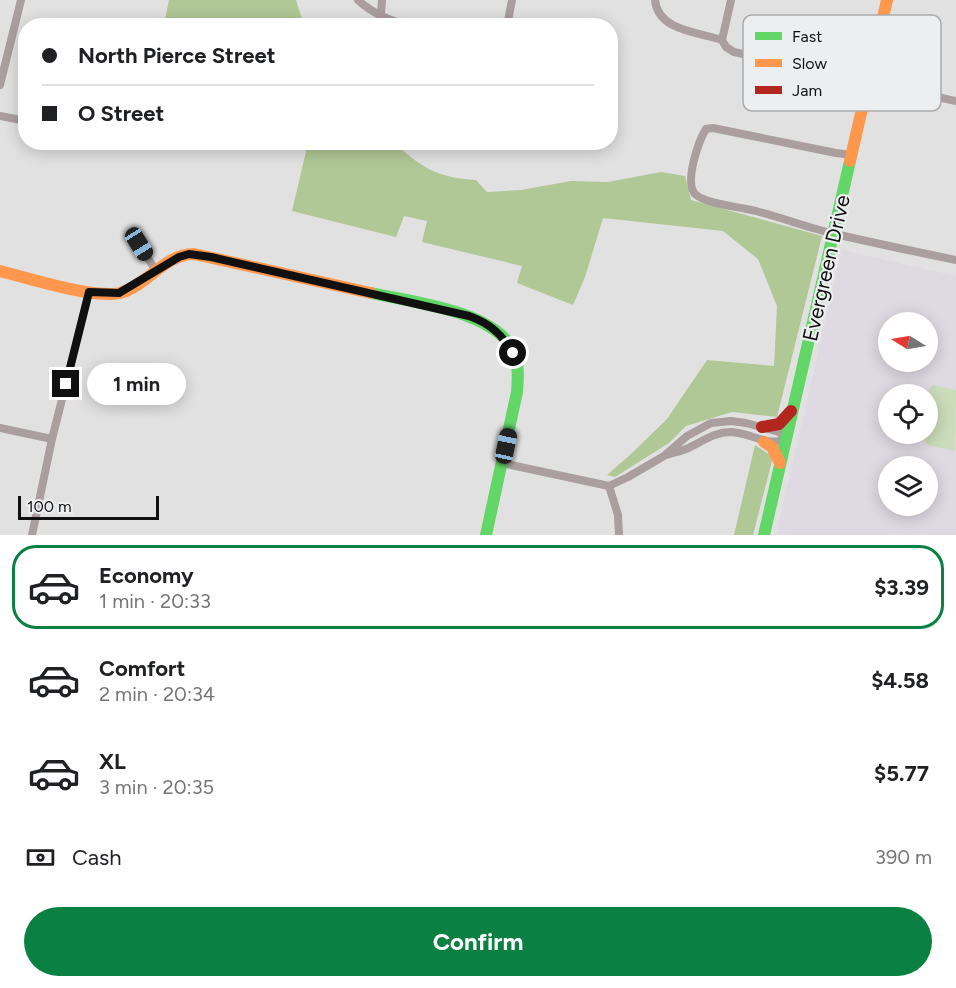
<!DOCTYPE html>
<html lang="en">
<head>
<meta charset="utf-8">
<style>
  :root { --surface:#fff; --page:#f6f6f6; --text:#202124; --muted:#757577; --line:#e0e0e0; --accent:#0b8043 }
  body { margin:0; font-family:Figtree,sans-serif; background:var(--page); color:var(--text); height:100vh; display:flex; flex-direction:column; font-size:22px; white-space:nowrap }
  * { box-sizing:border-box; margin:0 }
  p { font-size:20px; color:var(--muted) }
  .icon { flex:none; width:33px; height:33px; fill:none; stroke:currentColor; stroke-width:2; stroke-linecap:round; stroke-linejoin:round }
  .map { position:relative; height:535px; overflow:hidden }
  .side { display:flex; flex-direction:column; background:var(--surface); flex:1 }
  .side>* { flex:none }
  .top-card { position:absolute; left:18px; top:18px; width:600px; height:132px; border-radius:24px; box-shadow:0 3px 15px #0003; display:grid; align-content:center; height:132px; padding:0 24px; background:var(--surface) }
  .needle { width:39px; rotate:281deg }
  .buttons { position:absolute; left:878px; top:312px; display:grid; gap:12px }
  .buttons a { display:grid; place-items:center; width:60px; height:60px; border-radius:50%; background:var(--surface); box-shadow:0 3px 15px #0003; font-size:30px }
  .scale { position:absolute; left:18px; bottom:15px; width:141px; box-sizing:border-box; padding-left:6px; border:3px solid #101011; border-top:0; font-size:16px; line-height:21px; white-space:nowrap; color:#101011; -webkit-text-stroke:4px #edeeef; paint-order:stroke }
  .end { position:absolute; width:27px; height:27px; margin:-14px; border:8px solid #101011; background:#fff; box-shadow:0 0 0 3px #fff }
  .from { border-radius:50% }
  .bubble { position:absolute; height:42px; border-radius:21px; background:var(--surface); box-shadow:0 3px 15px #0003; font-size:20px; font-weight:700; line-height:42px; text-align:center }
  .car { position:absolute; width:18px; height:36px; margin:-18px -9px; border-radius:8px; box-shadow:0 0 4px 2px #0007; background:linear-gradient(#222 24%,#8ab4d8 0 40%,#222 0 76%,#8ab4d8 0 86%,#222 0) }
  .top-card b { display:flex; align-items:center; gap:21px; height:57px; font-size:22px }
  .top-card b+b { border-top:2px solid var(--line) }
  .top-card i { width:15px; height:15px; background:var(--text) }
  ul { padding:10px 0 0; list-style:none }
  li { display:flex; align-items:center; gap:18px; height:84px; margin:0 12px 9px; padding:0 12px; border:3px solid transparent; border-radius:24px }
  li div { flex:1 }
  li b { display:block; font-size:22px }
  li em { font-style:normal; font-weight:700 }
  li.current { border-color:var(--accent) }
  li>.icon { width:54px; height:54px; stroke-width:1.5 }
  .pay { display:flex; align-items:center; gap:15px; height:66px; padding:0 24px; font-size:22px }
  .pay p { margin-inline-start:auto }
  .button { display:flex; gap:12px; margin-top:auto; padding:12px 24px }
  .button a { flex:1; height:69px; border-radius:36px; background:var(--accent); color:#fff; font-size:24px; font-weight:700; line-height:69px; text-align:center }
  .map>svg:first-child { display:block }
  .education { fill:#dfd9e4; fill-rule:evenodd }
  .green { fill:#cadcb9 }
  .forest { fill:#b0c796 }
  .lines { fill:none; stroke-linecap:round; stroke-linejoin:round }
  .street { stroke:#ab9e9f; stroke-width:8 }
  .fast { stroke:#63d668; stroke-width:12 }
  .slow { stroke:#ff974d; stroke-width:12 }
  .jam { stroke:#b3261e; stroke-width:12 }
  .route { stroke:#101011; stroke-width:8 }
  .labels { text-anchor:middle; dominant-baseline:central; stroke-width:4.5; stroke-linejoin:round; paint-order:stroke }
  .street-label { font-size:21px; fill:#101011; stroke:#edeeef }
  .key { fill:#edeeef; stroke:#ababac; stroke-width:1.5 }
  .key-label { font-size:16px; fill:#101011 }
</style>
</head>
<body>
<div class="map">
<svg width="956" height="535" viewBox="0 0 956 535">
  <rect width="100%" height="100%" fill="#e1e1e1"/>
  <path class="education" d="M 842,250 L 956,276 L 956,535 L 776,535 ZM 888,322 L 927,322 L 927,362 L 888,362 ZM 888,394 L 927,394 L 927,434 L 888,434 ZM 888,466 L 927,466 L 927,506 L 888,506 Z"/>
  <path class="green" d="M 933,385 L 956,390 L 955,451 L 928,445 L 919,434 L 927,434 C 927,420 922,394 933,385 Z"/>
  <path class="forest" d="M 169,0 L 296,0 L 304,25 L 164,25 Z
    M 393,142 C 421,167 437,178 476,180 L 487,192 L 521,190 L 571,181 L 608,182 L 661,172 L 685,176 L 691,200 L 822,236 L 777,417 L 732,412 L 686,426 L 669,443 L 615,477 L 607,475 L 631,454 L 667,419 L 707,360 L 774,366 L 777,306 L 758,259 L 723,231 L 603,218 L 585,277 L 573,305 L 517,283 L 522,266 L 422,242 L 427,221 L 404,216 L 396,237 L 292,211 L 308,143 Z
    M 755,445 L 773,457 L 753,535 L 734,535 Z"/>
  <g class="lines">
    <path class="street" d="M 358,0 C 373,14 390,21 411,26
      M 655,0 C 658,31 698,32 722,40 L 726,47 L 734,52 L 956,101
      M 380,26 L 382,0
      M 507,26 L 512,0
      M 722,40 L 731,0
      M 0,85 L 21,0
      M 610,114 L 611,115
      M 0,116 L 26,121
      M 852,155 L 836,153 L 713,128 L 706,129 C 699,140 684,182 695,194 C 705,204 741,207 756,211 C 783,218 809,228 835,234 C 875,243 916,252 956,260
      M 133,239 L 139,244 L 156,271
      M 0,428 L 52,439
      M 502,463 L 609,486 L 628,477 L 664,456 L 687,436 L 711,423 L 731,421 L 746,423 L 779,432 L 786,440 C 764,446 752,433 731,432 C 713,432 702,442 686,449 C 679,452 671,453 664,456
      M 609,486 L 618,515 L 619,535
      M 32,535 L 52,439 L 89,292"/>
    <path class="fast" d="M 371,293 C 411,302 500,311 515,355 C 519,367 518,380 517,392 L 486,535
      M 764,535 L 850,161"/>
    <path class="slow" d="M 850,161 L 887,0
      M 0,271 C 28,278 94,299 120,293 C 147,286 164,254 194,254 L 371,293
      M 764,442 L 772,447 L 780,463"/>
    <path class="jam" d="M 762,427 L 779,424 L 791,411"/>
  </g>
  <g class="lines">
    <path class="route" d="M 66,384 L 89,292 L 119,293 L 179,257 L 189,254 L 211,257 L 469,316 C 489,323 502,334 513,353"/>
  </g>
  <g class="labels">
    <g class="street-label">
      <text transform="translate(826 268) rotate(-77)">Evergreen Drive</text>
    </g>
  </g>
  <rect x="743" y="15" width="198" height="96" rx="9" class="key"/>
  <rect x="755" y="32" width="27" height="8" fill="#63d668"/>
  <rect x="755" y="59" width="27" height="8" fill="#ff974d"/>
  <rect x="755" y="86" width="27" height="8" fill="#b3261e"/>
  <g class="key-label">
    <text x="792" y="42">Fast</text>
    <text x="792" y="69">Slow</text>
    <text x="792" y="96">Jam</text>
  </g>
</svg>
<div class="buttons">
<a><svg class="needle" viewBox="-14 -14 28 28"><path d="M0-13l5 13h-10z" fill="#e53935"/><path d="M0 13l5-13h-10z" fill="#757577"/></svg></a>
<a><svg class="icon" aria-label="locate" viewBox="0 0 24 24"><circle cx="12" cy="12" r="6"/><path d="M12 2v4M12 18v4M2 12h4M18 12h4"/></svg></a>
<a><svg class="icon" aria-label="layers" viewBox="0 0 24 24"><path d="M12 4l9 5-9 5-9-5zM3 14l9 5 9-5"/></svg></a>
</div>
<div class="scale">100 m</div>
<i class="end from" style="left:513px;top:353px"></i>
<i class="end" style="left:66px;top:384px"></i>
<div class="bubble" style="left:87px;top:363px;width:99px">1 min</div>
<i class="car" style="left:139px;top:244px;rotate:148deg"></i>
<i class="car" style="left:506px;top:446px;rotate:12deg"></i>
<div class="top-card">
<b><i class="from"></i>North Pierce Street</b>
<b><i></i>O Street</b>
</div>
</div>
<section class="side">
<ul>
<li class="current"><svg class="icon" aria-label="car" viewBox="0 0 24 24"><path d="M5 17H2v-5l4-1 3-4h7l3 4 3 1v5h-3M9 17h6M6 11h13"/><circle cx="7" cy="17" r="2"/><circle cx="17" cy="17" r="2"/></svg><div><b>Economy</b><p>1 min · 20:33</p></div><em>$3.39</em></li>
<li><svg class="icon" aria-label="car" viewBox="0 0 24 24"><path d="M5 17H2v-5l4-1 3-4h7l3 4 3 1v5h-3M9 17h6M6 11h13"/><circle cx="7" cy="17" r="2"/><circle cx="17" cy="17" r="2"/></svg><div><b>Comfort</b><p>2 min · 20:34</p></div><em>$4.58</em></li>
<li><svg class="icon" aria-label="car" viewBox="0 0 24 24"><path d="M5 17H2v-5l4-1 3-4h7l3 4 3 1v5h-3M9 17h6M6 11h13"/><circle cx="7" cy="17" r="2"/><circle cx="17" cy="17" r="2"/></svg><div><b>XL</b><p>3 min · 20:35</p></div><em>$5.77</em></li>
</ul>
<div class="pay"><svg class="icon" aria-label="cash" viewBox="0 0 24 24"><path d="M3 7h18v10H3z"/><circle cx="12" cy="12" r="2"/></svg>Cash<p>390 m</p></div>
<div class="button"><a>Confirm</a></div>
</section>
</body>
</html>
